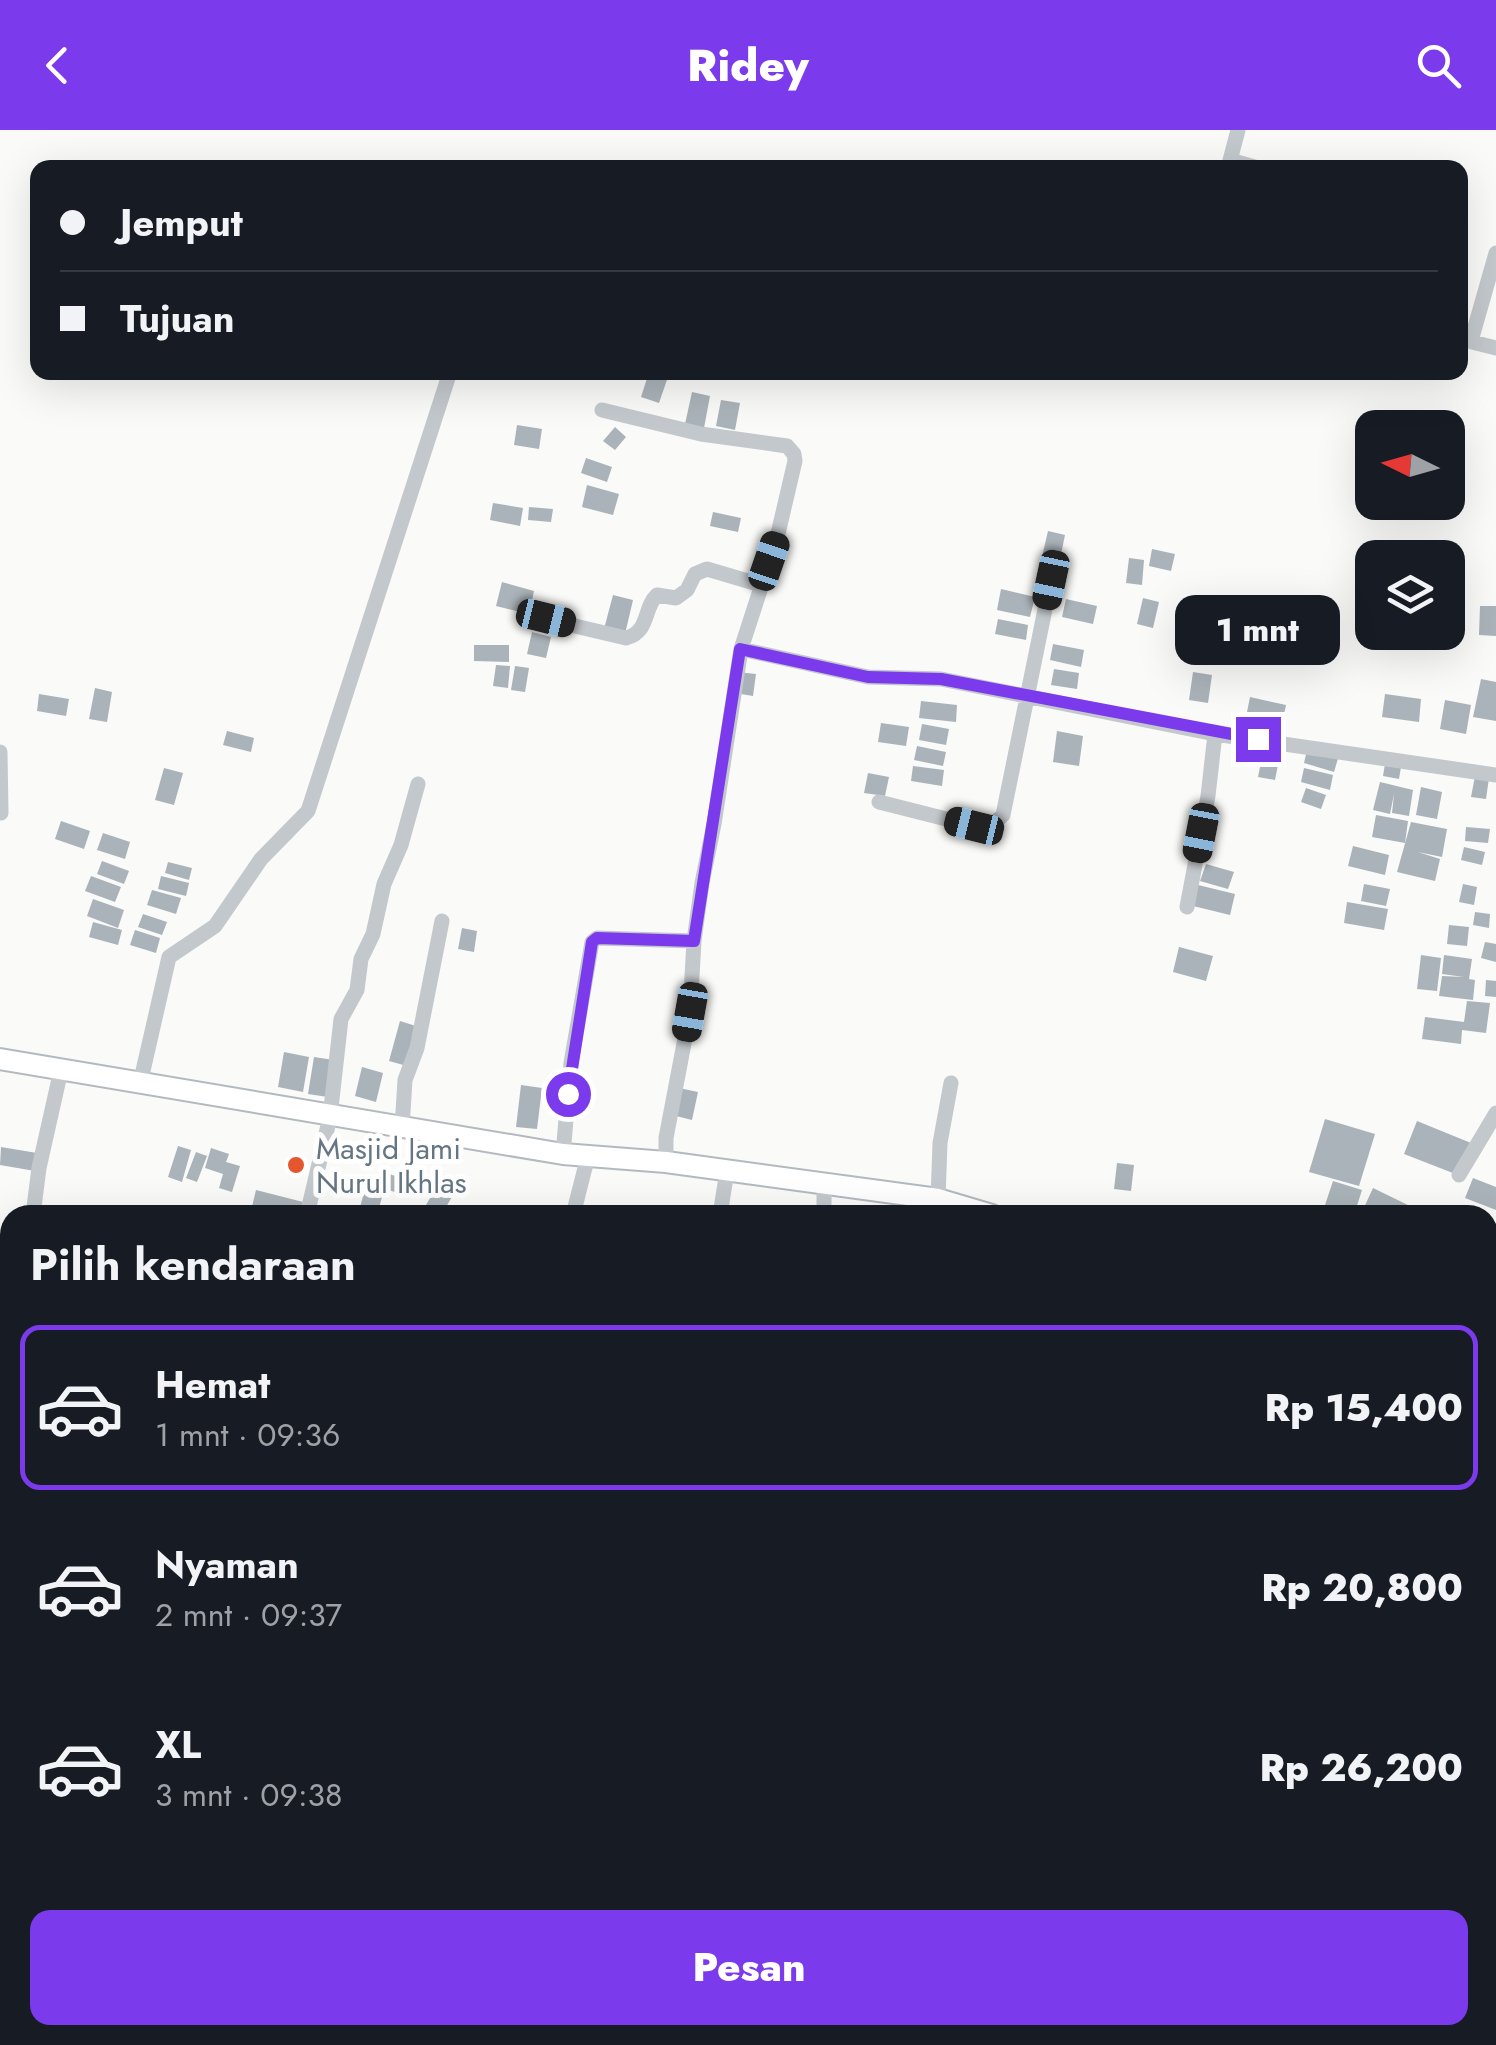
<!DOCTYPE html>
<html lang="id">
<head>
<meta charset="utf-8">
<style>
  :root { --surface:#171b24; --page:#20242c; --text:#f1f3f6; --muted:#9ea1a6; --line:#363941; --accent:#7c3aed }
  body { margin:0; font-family:Jost,sans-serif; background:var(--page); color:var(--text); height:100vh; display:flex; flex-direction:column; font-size:38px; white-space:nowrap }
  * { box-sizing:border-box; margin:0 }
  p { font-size:32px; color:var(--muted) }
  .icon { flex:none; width:55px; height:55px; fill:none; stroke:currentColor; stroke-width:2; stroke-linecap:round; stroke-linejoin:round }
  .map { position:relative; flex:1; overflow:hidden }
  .side { position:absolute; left:0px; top:1075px; width:1498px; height:840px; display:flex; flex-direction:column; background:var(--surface); border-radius:30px 30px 0 0; box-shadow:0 10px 40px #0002 }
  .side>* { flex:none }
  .banner { position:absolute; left:30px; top:30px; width:1438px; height:220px; border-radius:20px; box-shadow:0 10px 40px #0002; display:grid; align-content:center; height:220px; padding:0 30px; background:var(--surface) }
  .needle { width:65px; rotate:275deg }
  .controls { position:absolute; left:1355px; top:280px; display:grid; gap:20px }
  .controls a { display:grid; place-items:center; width:110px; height:110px; border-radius:20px; background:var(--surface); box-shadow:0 10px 40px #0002; font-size:50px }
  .end { position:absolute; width:45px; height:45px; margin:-22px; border:12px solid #7c3aed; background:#fff; box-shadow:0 0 0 5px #fff }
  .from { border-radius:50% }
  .bubble { position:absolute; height:70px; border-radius:20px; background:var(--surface); box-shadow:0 10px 40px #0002; font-size:32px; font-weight:800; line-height:70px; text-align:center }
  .car { position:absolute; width:30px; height:60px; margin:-30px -15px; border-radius:12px; box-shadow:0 0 8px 2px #0007; background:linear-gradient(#222 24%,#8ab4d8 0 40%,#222 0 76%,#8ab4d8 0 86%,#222 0) }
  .banner b { display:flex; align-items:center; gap:35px; height:95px; font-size:38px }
  .banner b+b { border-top:2px solid var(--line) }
  .banner i { width:25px; height:25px; background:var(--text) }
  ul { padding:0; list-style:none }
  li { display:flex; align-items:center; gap:30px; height:165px; margin:0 20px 15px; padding:0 10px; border:5px solid transparent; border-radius:20px }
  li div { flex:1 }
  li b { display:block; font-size:38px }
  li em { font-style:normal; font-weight:800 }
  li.on { border-color:var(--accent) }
  li>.icon { width:90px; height:90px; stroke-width:1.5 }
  h2 { padding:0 30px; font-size:45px; line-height:120px }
  .button { display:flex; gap:20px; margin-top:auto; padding:20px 30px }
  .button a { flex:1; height:115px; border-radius:20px; background:var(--accent); color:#fff; font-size:40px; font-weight:800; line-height:115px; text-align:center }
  header { display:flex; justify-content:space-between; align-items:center; height:130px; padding:0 30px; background:var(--accent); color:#fff; font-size:45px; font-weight:800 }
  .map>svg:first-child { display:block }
  .building { fill:#aab3b9 }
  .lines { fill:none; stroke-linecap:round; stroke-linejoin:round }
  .secondary-casing { stroke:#b3babf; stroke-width:24 }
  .street { stroke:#c3c8cc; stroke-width:15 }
  .secondary { stroke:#fff; stroke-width:20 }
  .route { stroke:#7c3aed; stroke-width:12 }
  .poi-dot { fill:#e4572e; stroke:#fff; stroke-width:4 }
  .labels { text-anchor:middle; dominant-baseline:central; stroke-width:10; stroke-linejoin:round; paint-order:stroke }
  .poi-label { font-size:30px; fill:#657683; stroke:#fff; text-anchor:start }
</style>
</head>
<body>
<header><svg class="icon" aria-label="back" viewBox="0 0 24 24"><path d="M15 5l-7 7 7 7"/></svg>Ridey<svg class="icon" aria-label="search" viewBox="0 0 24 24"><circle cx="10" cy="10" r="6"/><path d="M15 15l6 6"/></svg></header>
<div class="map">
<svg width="1496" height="1915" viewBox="0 0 1496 1915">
  <rect width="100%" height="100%" fill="#fafaf8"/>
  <path class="building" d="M 649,242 L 669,244 L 659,273 L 641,267 Z
    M 692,262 L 710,266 L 704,298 L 685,294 Z
    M 721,270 L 740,273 L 735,300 L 716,296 Z
    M 517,295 L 542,299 L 539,319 L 514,315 Z
    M 615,297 L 626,307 L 615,320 L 603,311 Z
    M 586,328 L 612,337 L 607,352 L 581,343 Z
    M 587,355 L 619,364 L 613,385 L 582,377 Z
    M 493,373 L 523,378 L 520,396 L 490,390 Z
    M 529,377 L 553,379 L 551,392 L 528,390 Z
    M 713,382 L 741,388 L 738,402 L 710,396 Z
    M 1048,401 L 1065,405 L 1059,434 L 1041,431 Z
    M 1152,419 L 1175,424 L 1171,441 L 1149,436 Z
    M 1129,428 L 1144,430 L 1142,455 L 1126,453 Z
    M 502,452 L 534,461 L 529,484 L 496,476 Z
    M 1001,459 L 1035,467 L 1030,487 L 997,480 Z
    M 613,465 L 633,470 L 625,504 L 604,499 Z
    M 1143,468 L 1159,472 L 1153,498 L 1137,494 Z
    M 1066,469 L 1097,476 L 1093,494 L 1062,487 Z
    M 1480,476 L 1496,476 L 1496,506 L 1479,505 Z
    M 998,489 L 1028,495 L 1026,510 L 995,504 Z
    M 532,502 L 551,507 L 546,528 L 527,524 Z
    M 1053,514 L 1084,520 L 1081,537 L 1050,530 Z
    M 474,515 L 509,515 L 509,532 L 474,531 Z
    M 496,535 L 510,536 L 508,558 L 493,556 Z
    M 515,536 L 529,538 L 525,562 L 511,560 Z
    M 1054,539 L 1079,543 L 1077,559 L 1051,555 Z
    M 738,542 L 756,544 L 753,566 L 735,563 Z
    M 1193,542 L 1212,545 L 1208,573 L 1189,570 Z
    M 1481,549 L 1496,552 L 1496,591 L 1473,587 Z
    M 95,558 L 112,562 L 107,592 L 89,589 Z
    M 39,564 L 69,569 L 66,586 L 37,581 Z
    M 1385,564 L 1421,569 L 1419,592 L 1382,587 Z
    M 1250,567 L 1286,575 L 1282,594 L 1246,587 Z
    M 1445,570 L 1471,575 L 1466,604 L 1440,599 Z
    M 921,571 L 957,575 L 956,592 L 919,588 Z
    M 881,593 L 909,597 L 906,616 L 878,612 Z
    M 922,594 L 949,599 L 946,615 L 919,610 Z
    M 227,601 L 254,608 L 251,622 L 223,615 Z
    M 1057,601 L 1083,606 L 1079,636 L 1053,632 Z
    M 917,616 L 946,622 L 943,636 L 914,630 Z
    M 1308,616 L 1339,625 L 1334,642 L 1304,633 Z
    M 1264,617 L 1281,620 L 1275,650 L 1258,647 Z
    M 1386,628 L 1402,631 L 1399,649 L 1383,646 Z
    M 913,636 L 944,640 L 942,656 L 911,651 Z
    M 164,638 L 183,643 L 174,675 L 155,670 Z
    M 1304,638 L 1333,645 L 1330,660 L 1301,652 Z
    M 868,643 L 889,647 L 885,666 L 864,663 Z
    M 1475,646 L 1489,648 L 1486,669 L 1471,667 Z
    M 1380,652 L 1413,660 L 1409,686 L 1392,683 L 1394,664 L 1390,684 L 1373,680 Z
    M 1421,657 L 1442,662 L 1437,689 L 1416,685 Z
    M 1306,658 L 1326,665 L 1321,679 L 1301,672 Z
    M 1376,685 L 1408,691 L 1405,713 L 1372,707 Z
    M 61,691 L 90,701 L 84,719 L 55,709 Z
    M 1411,692 L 1447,699 L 1442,727 L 1418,722 L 1440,729 L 1435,751 L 1397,742 Z
    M 1466,697 L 1490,699 L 1488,713 L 1465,711 Z
    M 103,703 L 130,712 L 125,729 L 97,720 Z
    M 1353,716 L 1389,725 L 1385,745 L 1348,736 Z
    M 1464,717 L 1485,722 L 1482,735 L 1461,730 Z
    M 102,731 L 129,741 L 124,754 L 97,744 Z
    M 168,732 L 192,738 L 189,750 L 165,743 Z
    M 1206,734 L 1234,742 L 1228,759 L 1200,751 Z
    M 91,746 L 121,757 L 115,772 L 85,761 Z
    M 161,746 L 189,753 L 186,766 L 158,759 Z
    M 1194,754 L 1235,764 L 1230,785 L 1189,775 Z
    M 1364,754 L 1390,759 L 1386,776 L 1361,771 Z
    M 1463,754 L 1477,757 L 1474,775 L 1459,772 Z
    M 152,760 L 181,768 L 176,784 L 147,775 Z
    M 93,769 L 124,780 L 118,798 L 87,786 Z
    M 1347,772 L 1388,779 L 1384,800 L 1344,793 Z
    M 1475,782 L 1490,784 L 1489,798 L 1473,795 Z
    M 143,784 L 167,792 L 162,805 L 138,797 Z
    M 93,792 L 122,800 L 118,815 L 89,807 Z
    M 1449,795 L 1469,797 L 1467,816 L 1447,814 Z
    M 462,798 L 477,801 L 474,822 L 458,819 Z
    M 135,800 L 160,808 L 156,823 L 130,815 Z
    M 1485,812 L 1496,814 L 1496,832 L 1481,828 Z
    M 1179,817 L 1213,826 L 1206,851 L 1173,842 Z
    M 1421,825 L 1441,828 L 1437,861 L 1417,859 Z
    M 1444,825 L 1472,829 L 1469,849 L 1475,850 L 1473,870 L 1439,866 L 1442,846 L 1464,847 L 1442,844 Z
    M 1486,850 L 1496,851 L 1496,867 L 1485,866 Z
    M 1467,871 L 1490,873 L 1486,903 L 1462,900 L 1461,914 L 1422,909 L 1425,887 L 1464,892 Z
    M 400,891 L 419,897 L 407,936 L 389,931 Z
    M 284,922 L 309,927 L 303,962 L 278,957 Z
    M 314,927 L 334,930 L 328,967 L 308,964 Z
    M 362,937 L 383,943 L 376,972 L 355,966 Z
    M 521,955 L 542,958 L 537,999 L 516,997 Z
    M 679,958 L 698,962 L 692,990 L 672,985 Z
    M 1325,989 L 1375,1004 L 1359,1056 L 1309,1042 Z
    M 1417,991 L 1471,1013 L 1458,1045 L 1404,1024 Z
    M 178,1016 L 191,1020 L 182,1052 L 168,1047 Z
    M 1,1017 L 37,1023 L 35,1041 L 0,1035 Z
    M 211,1018 L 229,1024 L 226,1032 L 240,1036 L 232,1062 L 219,1058 L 223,1044 L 205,1038 Z
    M 196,1022 L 207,1026 L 197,1052 L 186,1048 Z
    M 1117,1033 L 1134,1035 L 1131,1061 L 1114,1059 Z
    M 387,1043 L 403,1049 L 398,1063 L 382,1058 Z
    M 444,1044 L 460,1053 L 442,1084 L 426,1075 Z
    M 1473,1048 L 1496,1057 L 1496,1080 L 1465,1068 Z
    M 1333,1051 L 1362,1060 L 1354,1085 L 1323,1081 Z
    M 366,1055 L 384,1060 L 377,1085 L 359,1081 Z
    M 1373,1058 L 1412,1077 L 1408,1085 L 1361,1084 Z
    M 256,1060 L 307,1073 L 304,1085 L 250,1085 Z
    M 1488,1210 L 1496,1215 L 1493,1233 L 1488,1230 Z
    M 1492,1235 L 1496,1238 L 1496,1273 L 1488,1268 L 1488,1242 Z
    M 1488,1285 L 1496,1286 L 1496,1312 L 1488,1311 Z
    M 1496,1519 L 1496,1555 L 1488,1552 L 1488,1525 L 1493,1527 Z
    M 1488,1560 L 1496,1562 L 1492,1596 L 1488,1594 Z
    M 1488,1661 L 1496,1661 L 1496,1682 L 1488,1681 Z
    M 6,1843 L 10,1844 L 10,1868 L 0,1865 Z
    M 57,1905 L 89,1905 L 86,1915 Z
    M 910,1905 L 920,1905 L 939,1912 L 938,1915 L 906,1915 Z
    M 1318,1905 L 1356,1907 L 1354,1915 L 1317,1915 Z
    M 1416,1905 L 1442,1905 L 1441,1912 L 1427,1910 L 1436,1915 L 1412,1915 Z
    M 1466,1905 L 1496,1906 L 1496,1915 L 1465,1915 Z"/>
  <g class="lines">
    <defs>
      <path id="secondary" d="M 0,929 L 563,1024 L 666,1032 L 938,1069 L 992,1085
        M 1488,1175 L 1496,1180"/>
    </defs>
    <use href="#secondary" class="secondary-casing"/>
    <path class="street" d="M 1230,30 L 1258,38
      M 1228,38 L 1238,0
      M 1460,209 L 1496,218
      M 1471,211 L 1496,123
      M 602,280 L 701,304 L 787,316 L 794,324 L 795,331 L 777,408 L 741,519 L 714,694 L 702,753 L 694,811 L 690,882 L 666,1008 L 666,1032
      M 545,489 L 626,508 C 650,502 643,478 657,465 L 676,468 L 687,460 L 695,444 L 707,439 L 761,455
      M 741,519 L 868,547 L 941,549 L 1215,604 L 1496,645
      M 0,622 L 1,683
      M 879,672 L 974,696 L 992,695 L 1003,685 L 1051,450
      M 1187,777 L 1208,666 L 1215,604
      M 140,954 L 169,827 L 215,796 L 261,729 L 308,681 L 450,242
      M 402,998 L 405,950 L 417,918 L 442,791
      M 563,1024 L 571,933 L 592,812 L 597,808 L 694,811
      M 1459,1045 L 1496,983
      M 824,1053 L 824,1085
      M 938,1069 L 940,1013 L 951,953
      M 33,1085 L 39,1038 L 61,940
      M 307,1085 L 330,987 L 341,889 L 357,860 L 361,829 L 373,804 L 384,754 L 401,715 L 418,654
      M 573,1085 L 588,1026
      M 720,1085 L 727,1041
      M 10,1192 L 10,1210
      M 0,1267 L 10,1266
      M 1488,1452 L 1496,1412
      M 1488,1693 L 1496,1695
      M 1488,1777 L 1496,1778
      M 0,1780 L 10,1754
      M 1122,1915 L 1125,1905
      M 1254,1915 L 1254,1905"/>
    <use href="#secondary" class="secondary"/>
  </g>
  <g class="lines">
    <path class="route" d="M 568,964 L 592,812 L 597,808 L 694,811 L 740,519 L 868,547 L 941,549 L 1258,609"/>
  </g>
  <circle class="poi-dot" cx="296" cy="1035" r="10"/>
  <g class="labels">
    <g class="poi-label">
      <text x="316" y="1018">Masjid Jami<tspan x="316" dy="34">Nurul Ikhlas</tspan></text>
    </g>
  </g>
</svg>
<div class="controls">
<a><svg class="needle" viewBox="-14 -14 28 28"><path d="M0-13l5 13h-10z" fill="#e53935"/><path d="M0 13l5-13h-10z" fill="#9ea1a6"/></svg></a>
<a><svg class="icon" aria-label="layers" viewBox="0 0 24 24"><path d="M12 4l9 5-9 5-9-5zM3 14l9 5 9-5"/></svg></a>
</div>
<i class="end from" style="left:568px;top:964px"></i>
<i class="end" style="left:1258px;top:609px"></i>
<div class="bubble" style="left:1175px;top:465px;width:165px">1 mnt</div>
<i class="car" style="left:769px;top:431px;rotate:19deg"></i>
<i class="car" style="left:1051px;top:450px;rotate:192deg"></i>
<i class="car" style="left:546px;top:488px;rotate:104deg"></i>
<i class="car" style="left:974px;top:696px;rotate:284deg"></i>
<i class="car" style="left:1201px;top:703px;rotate:191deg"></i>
<i class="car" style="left:690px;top:882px;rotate:190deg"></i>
<div class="banner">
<b><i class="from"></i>Jemput</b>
<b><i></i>Tujuan</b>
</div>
<section class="side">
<h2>Pilih kendaraan</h2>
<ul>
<li class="on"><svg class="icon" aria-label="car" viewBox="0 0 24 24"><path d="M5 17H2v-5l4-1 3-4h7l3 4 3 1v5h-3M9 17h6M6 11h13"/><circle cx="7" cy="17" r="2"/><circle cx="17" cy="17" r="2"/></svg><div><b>Hemat</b><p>1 mnt · 09:36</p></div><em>Rp 15,400</em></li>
<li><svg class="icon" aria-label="car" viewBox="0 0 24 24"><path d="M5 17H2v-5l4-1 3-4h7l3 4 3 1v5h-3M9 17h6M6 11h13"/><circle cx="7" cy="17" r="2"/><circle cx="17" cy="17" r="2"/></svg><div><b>Nyaman</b><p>2 mnt · 09:37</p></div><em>Rp 20,800</em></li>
<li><svg class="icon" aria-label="car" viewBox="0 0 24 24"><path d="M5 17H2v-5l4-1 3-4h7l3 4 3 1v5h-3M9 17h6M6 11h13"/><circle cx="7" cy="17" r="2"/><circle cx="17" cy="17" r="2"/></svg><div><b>XL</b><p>3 mnt · 09:38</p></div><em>Rp 26,200</em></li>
</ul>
<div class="button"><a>Pesan</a></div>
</section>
</div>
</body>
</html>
